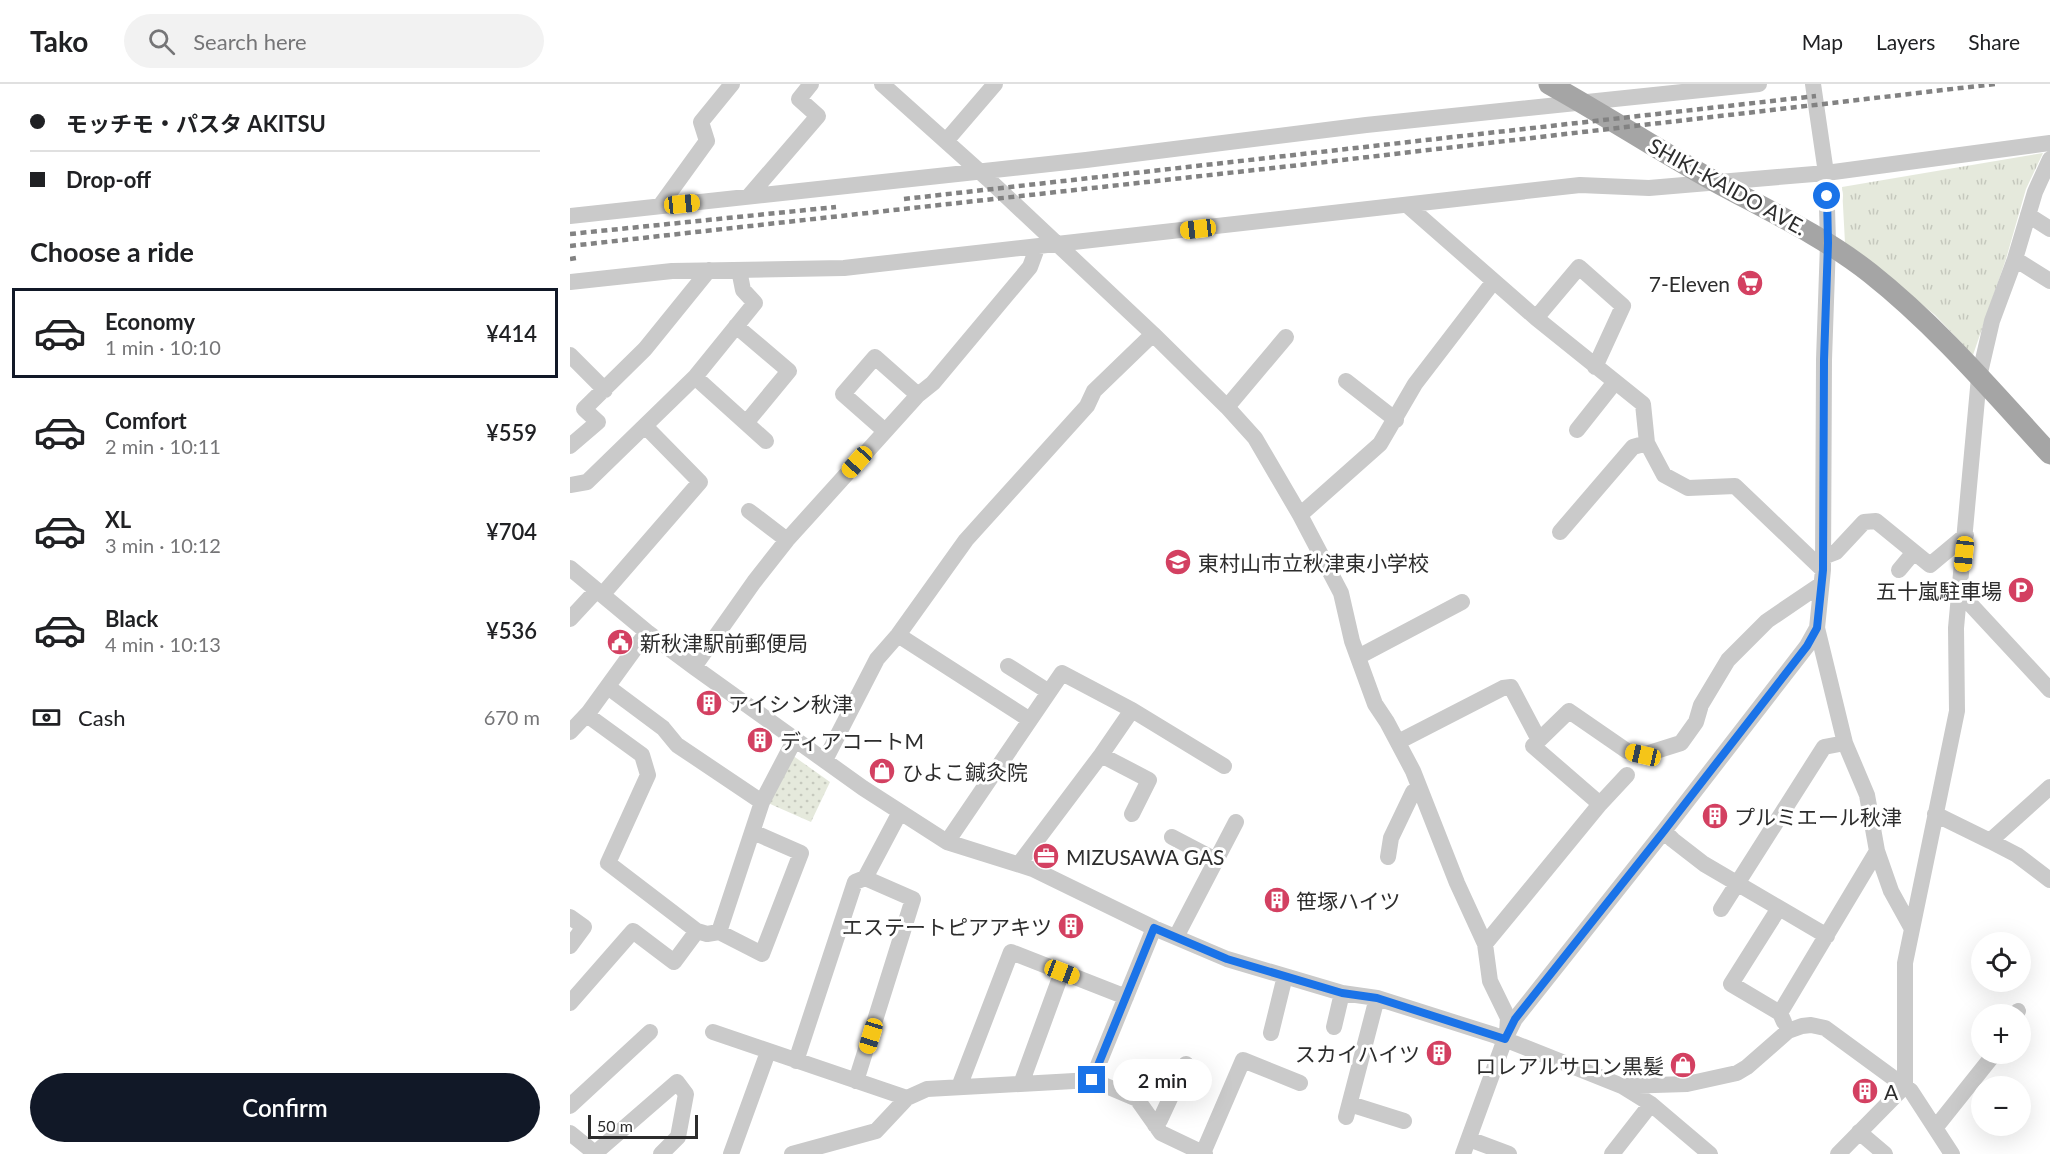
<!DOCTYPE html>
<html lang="en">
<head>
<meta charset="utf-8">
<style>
  :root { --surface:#fff; --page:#f2f2f2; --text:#202124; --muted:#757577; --line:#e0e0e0; --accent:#111827 }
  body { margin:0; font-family:Lato,"Noto Sans JP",sans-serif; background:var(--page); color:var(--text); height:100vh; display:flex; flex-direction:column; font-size:22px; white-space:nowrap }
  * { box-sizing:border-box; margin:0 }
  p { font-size:20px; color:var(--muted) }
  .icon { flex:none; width:33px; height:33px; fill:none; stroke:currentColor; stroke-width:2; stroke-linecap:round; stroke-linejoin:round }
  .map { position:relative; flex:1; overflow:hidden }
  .drawer { display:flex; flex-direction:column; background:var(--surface); width:570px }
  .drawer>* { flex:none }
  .hud { display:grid; align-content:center; height:132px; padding:0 30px; background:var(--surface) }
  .controls { position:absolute; left:1401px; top:848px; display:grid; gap:12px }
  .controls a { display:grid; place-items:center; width:60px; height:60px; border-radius:50%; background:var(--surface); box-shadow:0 6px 24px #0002; font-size:30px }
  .scale { position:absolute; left:18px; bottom:15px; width:110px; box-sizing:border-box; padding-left:6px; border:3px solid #2d2d2d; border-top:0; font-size:16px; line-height:21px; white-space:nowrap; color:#2d2d2d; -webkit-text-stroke:4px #fff; paint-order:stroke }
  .end { position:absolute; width:27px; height:27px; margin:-14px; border:8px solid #1a73e8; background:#fff; box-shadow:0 0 0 3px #fff }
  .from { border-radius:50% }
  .bubble { position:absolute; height:42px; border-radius:21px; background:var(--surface); box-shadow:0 6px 24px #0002; font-size:20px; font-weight:600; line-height:42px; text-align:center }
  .car { position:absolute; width:18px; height:36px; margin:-18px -9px; border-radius:8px; box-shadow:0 0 4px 2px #0007; background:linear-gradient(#f5c518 24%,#345 0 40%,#f5c518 0 76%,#345 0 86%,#f5c518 0) }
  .hud b { display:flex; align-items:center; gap:21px; height:57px; font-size:22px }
  .hud b+b { border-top:2px solid var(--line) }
  .hud i { width:15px; height:15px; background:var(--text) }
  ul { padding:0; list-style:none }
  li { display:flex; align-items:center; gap:18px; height:90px; margin:0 12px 9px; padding:0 18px; border:3px solid transparent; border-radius:0px }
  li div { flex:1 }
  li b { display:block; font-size:22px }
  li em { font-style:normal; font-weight:600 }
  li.current { border-color:var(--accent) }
  li>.icon { width:54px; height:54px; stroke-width:1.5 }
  h2 { padding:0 30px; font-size:27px; line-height:72px }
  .pay { display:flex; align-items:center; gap:15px; height:66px; padding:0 30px; font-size:22px }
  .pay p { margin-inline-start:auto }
  .primary-button { display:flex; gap:12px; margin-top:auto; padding:12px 30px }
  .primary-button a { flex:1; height:69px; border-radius:36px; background:var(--accent); color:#fff; font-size:24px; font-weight:600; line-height:69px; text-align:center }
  header { display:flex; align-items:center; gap:36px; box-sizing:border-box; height:84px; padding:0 30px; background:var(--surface); border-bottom:2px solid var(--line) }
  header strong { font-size:28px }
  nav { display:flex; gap:33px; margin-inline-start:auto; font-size:21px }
  .search { width:420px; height:54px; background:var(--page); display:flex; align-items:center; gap:15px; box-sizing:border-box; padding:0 21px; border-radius:33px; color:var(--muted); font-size:22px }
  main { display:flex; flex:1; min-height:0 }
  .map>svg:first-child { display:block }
  .grass { fill:url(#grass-tufts) }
  .park { fill:url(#park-dots) }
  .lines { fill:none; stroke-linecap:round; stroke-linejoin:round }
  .minor { stroke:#cacaca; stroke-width:16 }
  .major { stroke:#a5a5a5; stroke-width:21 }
  .rail { stroke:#828282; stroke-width:4.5; stroke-dasharray:6 4.5; stroke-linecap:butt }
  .route { stroke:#1a73e8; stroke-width:8 }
  .labels { text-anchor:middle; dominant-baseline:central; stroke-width:6; stroke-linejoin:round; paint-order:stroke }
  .street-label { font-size:21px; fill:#2d2d2d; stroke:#fff }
  .poi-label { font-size:21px; fill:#2d2d2d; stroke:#fff; text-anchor:start }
</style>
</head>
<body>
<header>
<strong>Tako</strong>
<div class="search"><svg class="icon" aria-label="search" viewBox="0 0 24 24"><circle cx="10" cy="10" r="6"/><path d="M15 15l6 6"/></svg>Search here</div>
<nav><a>Map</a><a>Layers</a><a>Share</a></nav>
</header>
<main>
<section class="drawer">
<div class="hud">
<b><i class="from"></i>モッチモ・パスタ AKITSU</b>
<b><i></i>Drop-off</b>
</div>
<h2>Choose a ride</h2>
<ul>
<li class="current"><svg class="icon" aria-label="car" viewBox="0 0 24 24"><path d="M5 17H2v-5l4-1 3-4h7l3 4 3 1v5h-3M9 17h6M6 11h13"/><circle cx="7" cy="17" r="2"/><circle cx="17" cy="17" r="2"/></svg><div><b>Economy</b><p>1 min · 10:10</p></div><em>¥414</em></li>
<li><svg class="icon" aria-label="car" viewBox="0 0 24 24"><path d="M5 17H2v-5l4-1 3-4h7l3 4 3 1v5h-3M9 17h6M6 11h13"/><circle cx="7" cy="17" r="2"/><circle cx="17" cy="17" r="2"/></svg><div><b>Comfort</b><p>2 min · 10:11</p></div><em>¥559</em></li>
<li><svg class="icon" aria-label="car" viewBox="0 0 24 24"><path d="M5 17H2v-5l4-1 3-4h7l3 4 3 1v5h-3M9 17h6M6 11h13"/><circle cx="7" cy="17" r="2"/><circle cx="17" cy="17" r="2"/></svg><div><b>XL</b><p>3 min · 10:12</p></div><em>¥704</em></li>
<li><svg class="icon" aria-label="car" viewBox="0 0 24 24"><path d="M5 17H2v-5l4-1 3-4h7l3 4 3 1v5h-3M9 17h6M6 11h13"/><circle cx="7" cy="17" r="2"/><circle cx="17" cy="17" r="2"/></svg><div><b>Black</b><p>4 min · 10:13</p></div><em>¥536</em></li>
</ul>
<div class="pay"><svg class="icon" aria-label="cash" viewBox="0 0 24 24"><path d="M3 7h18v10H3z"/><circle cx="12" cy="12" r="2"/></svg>Cash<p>670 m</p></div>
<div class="primary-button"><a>Confirm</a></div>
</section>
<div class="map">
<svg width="1480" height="1070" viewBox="0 0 1480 1070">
  <defs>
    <pattern id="grass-tufts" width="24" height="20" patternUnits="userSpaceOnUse" patternTransform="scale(1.5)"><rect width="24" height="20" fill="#e5e9dc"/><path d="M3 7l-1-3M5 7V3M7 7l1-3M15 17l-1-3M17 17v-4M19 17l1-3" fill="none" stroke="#c5c8bd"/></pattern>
    <pattern id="park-dots" width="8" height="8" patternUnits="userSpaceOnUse" patternTransform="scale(1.5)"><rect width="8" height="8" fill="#e5e9dc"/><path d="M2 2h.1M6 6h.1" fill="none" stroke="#c5c8bd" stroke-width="1.8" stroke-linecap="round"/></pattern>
  </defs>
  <rect width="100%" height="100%" fill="#fff"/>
  <path class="grass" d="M 1473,69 L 1456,105 L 1436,175 L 1403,271 L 1365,231 L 1275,159 L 1272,103 Z"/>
  <path class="park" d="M 222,671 L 260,698 L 241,738 L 198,719 Z"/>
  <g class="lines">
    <path class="minor" d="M 312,0 L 418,95 L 583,250 L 657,323 L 685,354 L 730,431 L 771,509 L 782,557 L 805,620 L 817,638 L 843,687 L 887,799 L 915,860 L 920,897 L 938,934 L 937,949
      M 376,57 L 425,0
      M 179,112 L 248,32 L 229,15 L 241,0
      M 837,121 L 966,234 L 1073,320 L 1077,359 L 1094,391 L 1118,404 L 1165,402 L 1253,486
      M 90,122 L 137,57 L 131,38 L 162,0
      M 1458,131 L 1480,145
      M 0,132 L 516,76 L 796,41 L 1189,0
      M 1445,175 L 1480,197
      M 0,198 L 102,187 L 274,184 L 300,181 L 1010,101 L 1079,104 L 1256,89 L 1480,59
      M 966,234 L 1009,183 L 1053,222 L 1025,283
      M 166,242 L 219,287 L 176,339
      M 0,271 L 35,306
      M 125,293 L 196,357
      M 776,297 L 826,336
      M 657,323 L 716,253
      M 1007,346 L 1045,298
      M 315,347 L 273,310 L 305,273 L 348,311
      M 0,362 L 28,338 L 14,325 L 75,265 L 139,186
      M 0,401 L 17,398 L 125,293 L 185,219 L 173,206 L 169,186
      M 179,427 L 217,456
      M 730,431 L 810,360 L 845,300 L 924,197
      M 990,448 L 1063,363 L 1077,359
      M 1253,473 L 1266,468 L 1294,438 L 1306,437 L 1360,481 L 1396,451
      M 0,484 L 77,548 L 124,583 L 293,704 L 377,758 L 463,785 L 584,844 L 657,875 L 772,909 L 807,914 L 924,951 L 1052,1002 L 1117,1000 L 1167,989 L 1177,983 L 1218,947 L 1232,942 L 1241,941 L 1255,944 L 1341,1007 L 1382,1070
      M 1329,486 L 1344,468
      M 1390,509 L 1480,606
      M 32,511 L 130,398 L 75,342
      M 0,535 L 26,507
      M 1247,544 L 1275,659 L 1297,711 L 1307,767 L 1321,807 L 1342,845
      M 328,551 L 460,636
      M 788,573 L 892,518
      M 438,582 L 479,608
      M 124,583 L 184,498 L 217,456 L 348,311 L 363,299 L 460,183 L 467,164
      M 38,603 L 93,644 L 107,661 L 192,718
      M 17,631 L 72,671 L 78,691 L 38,779 L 127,847
      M 0,648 L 19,628 L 77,548
      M 828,658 L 933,604 L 941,603 L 969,656
      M 531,671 L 579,696 L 562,730
      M 255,676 L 307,575 L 328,551 L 396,456 L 517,322 L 524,307 L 583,250
      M 1030,720 L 1057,691
      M 1365,730 L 1420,757 L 1480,703
      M 1094,747 L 1103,756 L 1134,780 L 1257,852
      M 602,753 L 646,776
      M 1420,757 L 1447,771 L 1480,796
      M 377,758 L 492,589 L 562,626 L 654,682
      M 818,773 L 821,754 L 843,708 L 850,706
      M 449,780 L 531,671 L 562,626
      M 1209,824 L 1161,900 L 1210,929 L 1214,938
      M 1151,825 L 1254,663 L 1275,659
      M 0,833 L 14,843 L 0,862
      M 149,848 L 192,718 L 225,655
      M 606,853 L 666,738
      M 915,860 L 1030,720 L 963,662 L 999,627 L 1057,667 L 1073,671 L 1111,659 L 1126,638 L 1131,621 L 1158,576 L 1197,537 L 1250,501
      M 0,919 L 63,847 L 104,878 L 127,847 L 137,850 L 149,848 L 192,870 L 231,769 L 183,748
      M 1210,929 L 1307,767
      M 1446,930 L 1448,927
      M 764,943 L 772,909
      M 143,948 L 337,1014
      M 701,949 L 715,892
      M 226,977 L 285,798 L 295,794 L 330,728
      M 522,996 L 584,844
      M 286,997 L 343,815 L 295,794
      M 451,1000 L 492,888
      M 1052,1002 L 1081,1020 L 1140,1070
      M 389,1003 L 441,868 L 556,913
      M 780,1020 L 834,1037
      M 0,1022 L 80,948
      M 776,1033 L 807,914
      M 585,1041 L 590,1036 L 616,980
      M 1366,1043 L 1425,969
      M 1289,1048 L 1315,1070
      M 0,1049 L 26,1070
      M 899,1055 L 939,1070
      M 633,1069 L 673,976 L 730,999
      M 24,1070 L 107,998 L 116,1010 L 108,1053 L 91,1070
      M 161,1070 L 198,968
      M 222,1070 L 306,1047 L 337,1014 L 357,1005 L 522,996 L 567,1015 L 591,1049 L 635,1070
      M 893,1070 L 935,955 L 945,935 L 1094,747 L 1237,562 L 1247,544 L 1253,486 L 1254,276 L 1258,159 L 1256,89 L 1243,0
      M 1042,1070 L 1081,1020
      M 1268,1070 L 1335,1002 L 1335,879 L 1387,627 L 1386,544 L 1409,293 L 1422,237 L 1445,175 L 1465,108 L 1480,75"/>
    <path class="major" d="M 979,0 C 1035,31 1088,66 1144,97 C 1197,126 1253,152 1300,189 C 1367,242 1423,308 1480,370"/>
    <path class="rail" d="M 334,115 L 1246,12
      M 0,150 L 266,123
      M 0,162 L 721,82 L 1425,0
      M 0,175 L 6,174"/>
  </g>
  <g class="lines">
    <path class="route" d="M 522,996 L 584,844 L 657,875 L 772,909 L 807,914 L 935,955 L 945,935 L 1094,747 L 1237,562 L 1247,544 L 1253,486 L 1254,276 L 1258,159 L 1257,112"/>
  </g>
  <defs>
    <symbol id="supermarket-disc" viewBox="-11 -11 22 22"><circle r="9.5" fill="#d34061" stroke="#fff"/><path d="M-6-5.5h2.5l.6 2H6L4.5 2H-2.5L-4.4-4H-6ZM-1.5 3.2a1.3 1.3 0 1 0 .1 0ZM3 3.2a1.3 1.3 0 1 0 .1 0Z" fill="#fff"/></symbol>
    <symbol id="school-disc" viewBox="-11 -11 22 22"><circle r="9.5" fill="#d34061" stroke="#fff"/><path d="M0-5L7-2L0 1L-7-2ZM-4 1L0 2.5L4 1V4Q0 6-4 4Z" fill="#fff"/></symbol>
    <symbol id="parking-disc" viewBox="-11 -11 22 22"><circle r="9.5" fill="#d34061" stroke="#fff"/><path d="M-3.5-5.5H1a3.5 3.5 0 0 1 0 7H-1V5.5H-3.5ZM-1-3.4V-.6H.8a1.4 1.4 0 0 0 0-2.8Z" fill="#fff"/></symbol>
    <symbol id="civic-disc" viewBox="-11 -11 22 22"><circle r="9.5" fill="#d34061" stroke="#fff"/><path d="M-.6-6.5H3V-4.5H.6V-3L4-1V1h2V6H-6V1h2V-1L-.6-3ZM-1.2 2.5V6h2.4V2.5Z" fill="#fff"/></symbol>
    <symbol id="building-disc" viewBox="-11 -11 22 22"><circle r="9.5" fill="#d34061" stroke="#fff"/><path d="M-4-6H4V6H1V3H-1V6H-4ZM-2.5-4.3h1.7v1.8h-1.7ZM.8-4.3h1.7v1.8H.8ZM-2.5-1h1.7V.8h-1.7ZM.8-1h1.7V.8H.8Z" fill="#fff"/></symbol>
    <symbol id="shop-disc" viewBox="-11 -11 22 22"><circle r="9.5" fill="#d34061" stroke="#fff"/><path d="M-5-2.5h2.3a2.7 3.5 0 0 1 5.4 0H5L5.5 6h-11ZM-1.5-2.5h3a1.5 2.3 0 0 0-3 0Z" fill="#fff"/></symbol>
    <symbol id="office-disc" viewBox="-11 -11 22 22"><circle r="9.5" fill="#d34061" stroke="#fff"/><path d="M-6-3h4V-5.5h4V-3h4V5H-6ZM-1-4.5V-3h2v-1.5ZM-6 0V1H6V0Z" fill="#fff"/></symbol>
  </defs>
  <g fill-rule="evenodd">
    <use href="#supermarket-disc" x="1165" y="184" width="30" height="30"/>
    <use href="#school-disc" x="593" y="463" width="30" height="30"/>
    <use href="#parking-disc" x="1436" y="491" width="30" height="30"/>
    <use href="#civic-disc" x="35" y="543" width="30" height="30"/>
    <use href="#building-disc" x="124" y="604" width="30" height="30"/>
    <use href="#building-disc" x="175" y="641" width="30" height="30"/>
    <use href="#shop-disc" x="297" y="672" width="30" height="30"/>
    <use href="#building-disc" x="1130" y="717" width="30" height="30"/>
    <use href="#office-disc" x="461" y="757" width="30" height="30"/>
    <use href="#building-disc" x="692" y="801" width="30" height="30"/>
    <use href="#building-disc" x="486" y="827" width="30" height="30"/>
    <use href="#building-disc" x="854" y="954" width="30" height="30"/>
    <use href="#shop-disc" x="1098" y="966" width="30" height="30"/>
    <use href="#building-disc" x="1280" y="992" width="30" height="30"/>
  </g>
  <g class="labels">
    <g class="street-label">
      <text transform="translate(1158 102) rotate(29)">SHIKI-KAIDO AVE.</text>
    </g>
    <g class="poi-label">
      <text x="1160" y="199" text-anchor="end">7-Eleven</text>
      <text x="628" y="478">東村山市立秋津東小学校</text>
      <text x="1432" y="506" text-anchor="end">五十嵐駐車場</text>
      <text x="70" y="558">新秋津駅前郵便局</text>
      <text x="158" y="619">アイシン秋津</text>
      <text x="210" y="656">ディアコートM</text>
      <text x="332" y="687">ひよこ鍼灸院</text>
      <text x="1164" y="732">プルミエール秋津</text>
      <text x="496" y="772">MIZUSAWA GAS</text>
      <text x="726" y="816">笹塚ハイツ</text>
      <text x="482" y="842" text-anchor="end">エステートピアアキツ</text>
      <text x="850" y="969" text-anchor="end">スカイハイツ</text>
      <text x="1094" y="981" text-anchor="end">ロレアルサロン黒髪</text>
      <text x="1314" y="1007">A</text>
    </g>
  </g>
</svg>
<div class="controls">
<a><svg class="icon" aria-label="locate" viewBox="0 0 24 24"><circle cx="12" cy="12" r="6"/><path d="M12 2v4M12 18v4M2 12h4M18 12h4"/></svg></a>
<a>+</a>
<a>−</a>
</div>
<div class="scale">50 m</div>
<i class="end from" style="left:1257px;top:112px"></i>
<i class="end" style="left:522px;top:996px"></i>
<div class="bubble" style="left:543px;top:975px;width:99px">2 min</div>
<i class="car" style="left:112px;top:120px;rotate:84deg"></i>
<i class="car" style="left:628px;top:145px;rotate:263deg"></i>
<i class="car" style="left:287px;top:378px;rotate:222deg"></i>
<i class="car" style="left:1394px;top:470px;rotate:186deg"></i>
<i class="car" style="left:1073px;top:671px;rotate:283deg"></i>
<i class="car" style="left:492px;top:888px;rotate:111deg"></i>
<i class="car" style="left:301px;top:952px;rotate:197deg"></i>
</div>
</main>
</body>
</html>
